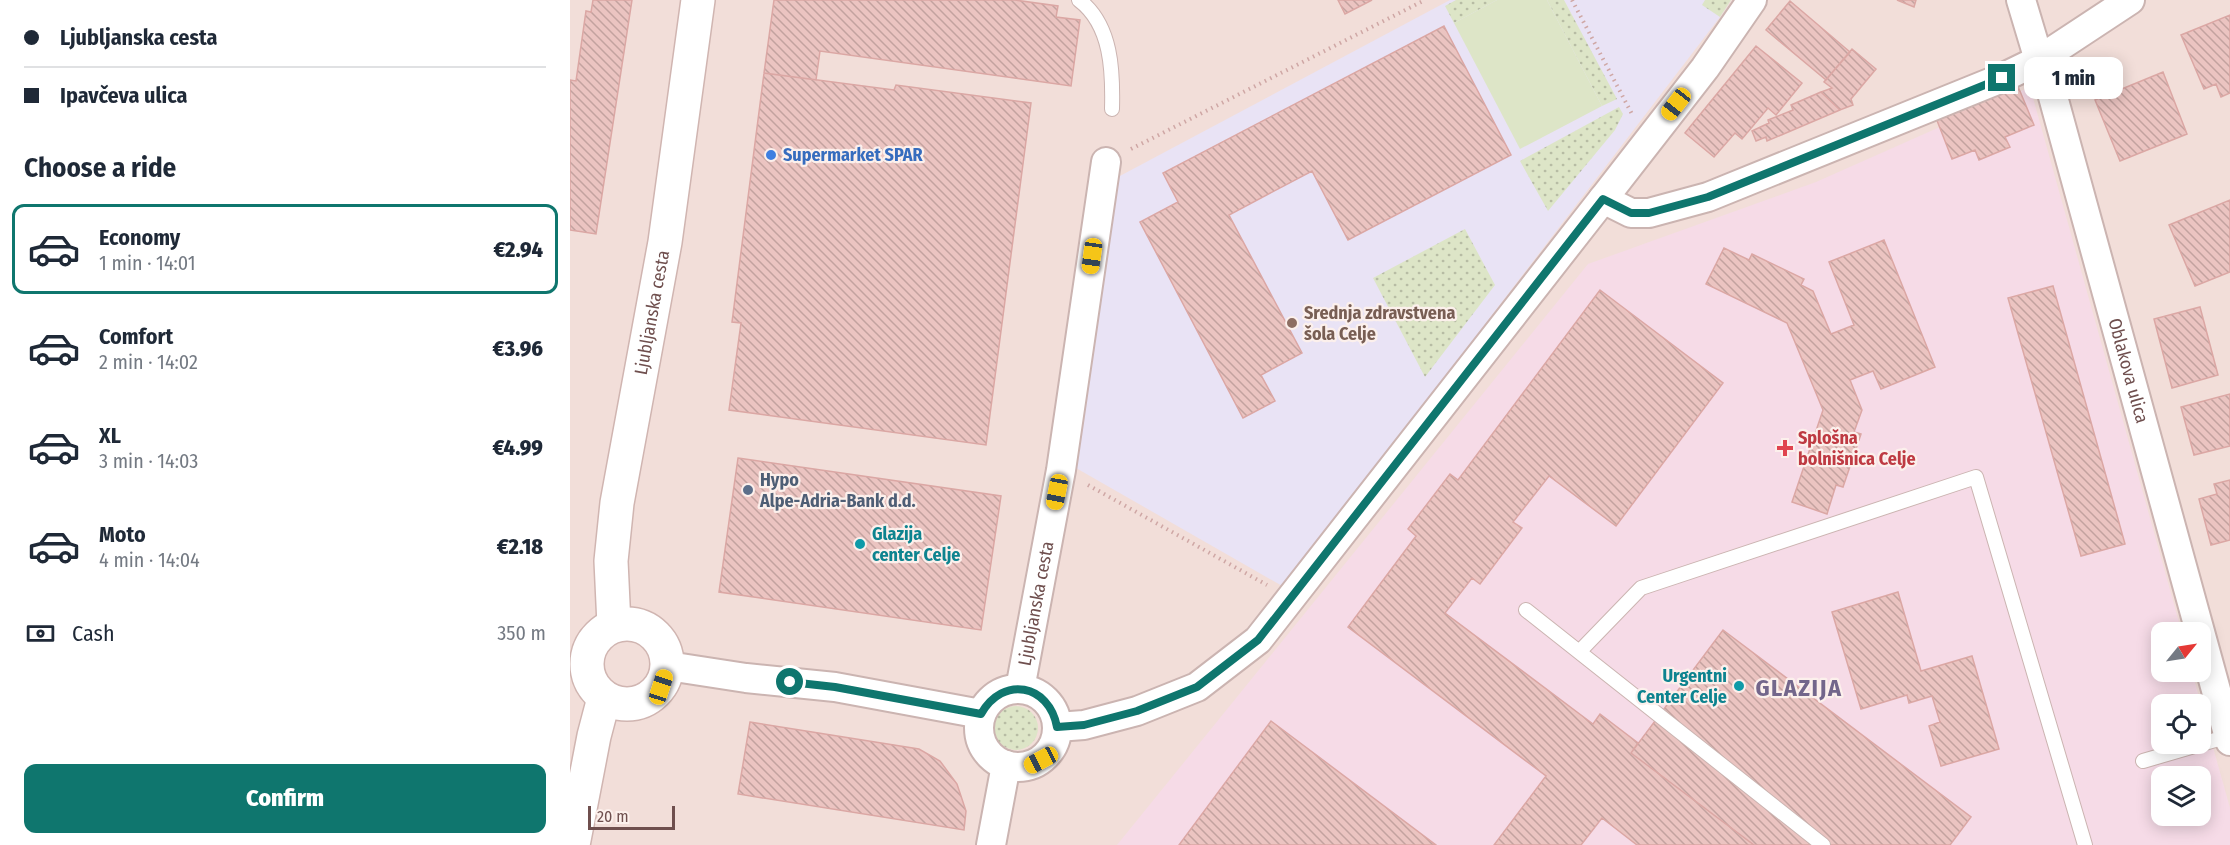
<!DOCTYPE html>
<html lang="en">
<head>
<meta charset="utf-8">
<style>
  :root { --surface:#fff; --page:#f6f6f7; --text:#1f2937; --muted:#747a83; --line:#e0e1e3; --accent:#0f766e }
  body { margin:0; font-family:"Fira Sans Condensed",sans-serif; background:var(--page); color:var(--text); height:100vh; display:flex; flex-direction:column; font-size:22px; white-space:nowrap }
  * { box-sizing:border-box; margin:0 }
  p { font-size:20px; color:var(--muted) }
  .icon { flex:none; width:33px; height:33px; fill:none; stroke:currentColor; stroke-width:2; stroke-linecap:round; stroke-linejoin:round }
  .map { position:relative; flex:1; overflow:hidden }
  .drawer { display:flex; flex-direction:column; background:var(--surface); width:570px }
  .drawer>* { flex:none }
  .banner { display:grid; align-content:center; height:132px; padding:0 24px; background:var(--surface) }
  .needle { width:39px; rotate:60deg }
  .controls { position:absolute; left:1581px; top:622px; display:grid; gap:12px }
  .controls a { display:grid; place-items:center; width:60px; height:60px; border-radius:12px; background:var(--surface); box-shadow:0 3px 15px #0003; font-size:30px }
  .scale { position:absolute; left:18px; bottom:15px; width:87px; box-sizing:border-box; padding-left:6px; border:3px solid #6f4f4e; border-top:0; font-size:16px; line-height:21px; white-space:nowrap; color:#6f4f4e; -webkit-text-stroke:4px #fcf0ec; paint-order:stroke }
  .end { position:absolute; width:27px; height:27px; margin:-14px; border:8px solid #0f766e; background:#fff; box-shadow:0 0 0 3px #fff }
  .from { border-radius:50% }
  .bubble { position:absolute; height:42px; border-radius:12px; background:var(--surface); box-shadow:0 3px 15px #0003; font-size:20px; font-weight:800; line-height:42px; text-align:center }
  .car { position:absolute; width:18px; height:36px; margin:-18px -9px; border-radius:8px; box-shadow:0 0 4px 2px #0007; background:linear-gradient(#f5c518 24%,#345 0 40%,#f5c518 0 76%,#345 0 86%,#f5c518 0) }
  .banner b { display:flex; align-items:center; gap:21px; height:57px; font-size:22px }
  .banner b+b { border-top:2px solid var(--line) }
  .banner i { width:15px; height:15px; background:var(--text) }
  ul { padding:0; list-style:none }
  li { display:flex; align-items:center; gap:18px; height:90px; margin:0 12px 9px; padding:0 12px; border:3px solid transparent; border-radius:12px }
  li div { flex:1 }
  li b { display:block; font-size:22px }
  li em { font-style:normal; font-weight:800 }
  li.on { border-color:var(--accent) }
  li>.icon { width:54px; height:54px; stroke-width:1.5 }
  h2 { padding:0 24px; font-size:27px; line-height:72px }
  .pay { display:flex; align-items:center; gap:15px; height:66px; padding:0 24px; font-size:22px }
  .pay p { margin-inline-start:auto }
  .action { display:flex; gap:12px; margin-top:auto; padding:12px 24px }
  .action a { flex:1; height:69px; border-radius:12px; background:var(--accent); color:#fff; font-size:24px; font-weight:800; line-height:69px; text-align:center }
  main { display:flex; flex:1; min-height:0 }
  .map>svg:first-child { display:block }
  .residential { fill:#f2ded9; fill-rule:evenodd }
  .education { fill:#e9e3f5 }
  .medical { fill:#f6dbe7; fill-rule:evenodd }
  .grass { fill:url(#grass-dots) }
  .green { fill:#dde5c7 }
  .building { fill:url(#building-back-hatch); stroke:#dba7a4; stroke-width:1.5 }
  .lines { fill:none; stroke-linecap:round; stroke-linejoin:round }
  .lane-casing { stroke:#cbb4b1; stroke-width:16 }
  .street-casing { stroke:#cbb4b1; stroke-width:32 }
  .secondary-casing { stroke:#d0b5b1; stroke-width:36 }
  .path { stroke:#cfa7a5; stroke-width:4; stroke-dasharray:1.5 4.5; stroke-linecap:butt }
  .lane { stroke:#fff; stroke-width:14 }
  .street { stroke:#fff; stroke-width:28 }
  .secondary { stroke:#fff; stroke-width:33 }
  .route { stroke:#0f766e; stroke-width:8 }
  .shop-dot { fill:#3f7fe0; stroke:#fcf0ec; stroke-width:2 }
  .education-dot { fill:#8d6e63; stroke:#fcf0ec; stroke-width:2 }
  .health-dot { fill:#e0444e; stroke:#fcf0ec; stroke-width:2 }
  .service-dot { fill:#5c6f8a; stroke:#fcf0ec; stroke-width:2 }
  .culture-dot { fill:#0f9aa8; stroke:#fcf0ec; stroke-width:2 }
  .labels { text-anchor:middle; dominant-baseline:central; stroke-width:4.5; stroke-linejoin:round; paint-order:stroke }
  .shop-label { font-size:18px; font-weight:bold; fill:#366cbe; stroke:#fcf0ec; text-anchor:start }
  .street-label { font-size:18px; fill:#6f4f4e; stroke:#fcf0ec }
  .education-label { font-size:18px; font-weight:bold; fill:#785e54; stroke:#fcf0ec; text-anchor:start }
  .health-label { font-size:18px; font-weight:bold; fill:#be3a42; stroke:#fcf0ec; text-anchor:start }
  .service-label { font-size:18px; font-weight:bold; fill:#4e5e75; stroke:#fcf0ec; text-anchor:start }
  .culture-label { font-size:18px; font-weight:bold; fill:#0d838f; stroke:#fcf0ec; text-anchor:start }
  .district-label { font-size:24px; font-weight:bold; letter-spacing:1.5px; fill:#73668b; stroke:#fcf0ec }
</style>
</head>
<body>
<main>
<section class="drawer">
<div class="banner">
<b><i class="from"></i>Ljubljanska cesta</b>
<b><i></i>Ipavčeva ulica</b>
</div>
<h2>Choose a ride</h2>
<ul>
<li class="on"><svg class="icon" aria-label="car" viewBox="0 0 24 24"><path d="M5 17H2v-5l4-1 3-4h7l3 4 3 1v5h-3M9 17h6M6 11h13"/><circle cx="7" cy="17" r="2"/><circle cx="17" cy="17" r="2"/></svg><div><b>Economy</b><p>1 min · 14:01</p></div><em>€2.94</em></li>
<li><svg class="icon" aria-label="car" viewBox="0 0 24 24"><path d="M5 17H2v-5l4-1 3-4h7l3 4 3 1v5h-3M9 17h6M6 11h13"/><circle cx="7" cy="17" r="2"/><circle cx="17" cy="17" r="2"/></svg><div><b>Comfort</b><p>2 min · 14:02</p></div><em>€3.96</em></li>
<li><svg class="icon" aria-label="car" viewBox="0 0 24 24"><path d="M5 17H2v-5l4-1 3-4h7l3 4 3 1v5h-3M9 17h6M6 11h13"/><circle cx="7" cy="17" r="2"/><circle cx="17" cy="17" r="2"/></svg><div><b>XL</b><p>3 min · 14:03</p></div><em>€4.99</em></li>
<li><svg class="icon" aria-label="car" viewBox="0 0 24 24"><path d="M5 17H2v-5l4-1 3-4h7l3 4 3 1v5h-3M9 17h6M6 11h13"/><circle cx="7" cy="17" r="2"/><circle cx="17" cy="17" r="2"/></svg><div><b>Moto</b><p>4 min · 14:04</p></div><em>€2.18</em></li>
</ul>
<div class="pay"><svg class="icon" aria-label="cash" viewBox="0 0 24 24"><path d="M3 7h18v10H3z"/><circle cx="12" cy="12" r="2"/></svg>Cash<p>350 m</p></div>
<div class="action"><a>Confirm</a></div>
</section>
<div class="map">
<svg width="1660" height="845" viewBox="0 0 1660 845">
  <defs>
    <pattern id="grass-dots" width="8" height="8" patternUnits="userSpaceOnUse" patternTransform="scale(1.5)"><rect width="8" height="8" fill="#dde5c7"/><path d="M2 2h.1M6 6h.1" fill="none" stroke="#b7bca4" stroke-width="1.8" stroke-linecap="round"/></pattern>
    <pattern id="building-back-hatch" width="6" height="6" patternUnits="userSpaceOnUse" patternTransform="scale(1.5)"><rect width="6" height="6" fill="#ebc4c1"/><path d="M-1 5l2 2M0 0l6 6M5-1l2 2" fill="none" stroke="#c3a29f"/></pattern>
  </defs>
  <rect width="100%" height="100%" fill="#f9ece6"/>
  <path class="residential" d="M 0,0 L 1660,0 L 1660,845 L 0,845 ZM 1592,633 L 1630,633 L 1630,672 L 1592,672 ZM 1592,705 L 1630,705 L 1630,744 L 1592,744 ZM 1592,777 L 1630,777 L 1630,816 L 1592,816 Z"/>
  <path class="education" d="M 880,0 L 1161,0 L 1150,17 L 714,587 L 506,468 L 548,177 Z"/>
  <path class="medical" d="M 1460,87 L 1612,633 L 1592,633 L 1592,672 L 1622,672 L 1660,808 L 1660,845 L 547,845 L 1018,264 L 1246,182 ZM 1592,705 L 1630,705 L 1630,744 L 1592,744 ZM 1592,777 L 1630,777 L 1630,816 L 1592,816 Z"/>
  <path class="grass" d="M 886,0 L 927,0 L 884,23 L 875,6 Z
    M 977,0 L 994,0 L 1047,99 L 1032,106 Z
    M 1135,0 L 1161,0 L 1150,17 L 1132,5 Z
    M 1049,107 L 1053,114 L 1045,130 L 978,211 L 950,161 Z
    M 895,229 L 925,285 L 855,377 L 803,278 Z
    M424 728a22 22 0 1 1 44 0a22 22 0 1 1-44 0Z"/>
  <path class="green" d="M 927,0 L 977,0 L 1032,106 L 950,149 L 884,23 Z"/>
  <path class="building" d="M 23,0 L 62,0 L 26,234 L 0,230 L 0,80 L 6,81 L 16,11 L 21,12 Z
    M 204,0 L 445,0 L 488,6 L 486,17 L 510,20 L 501,86 L 250,51 L 246,80 L 194,73 Z
    M 768,0 L 802,0 L 775,14 Z
    M 1327,0 L 1346,0 L 1344,7 Z
    M 1220,1 L 1280,52 L 1256,80 L 1196,30 Z
    M 1660,15 L 1660,93 L 1651,97 L 1646,84 L 1634,89 L 1611,35 Z
    M 874,26 L 941,155 L 778,240 L 742,171 L 659,215 L 732,353 L 691,375 L 705,401 L 673,418 L 570,222 L 608,202 L 593,173 Z
    M 1186,46 L 1232,83 L 1206,115 L 1198,108 L 1172,139 L 1165,133 L 1144,157 L 1115,133 Z
    M 1282,49 L 1306,69 L 1281,99 L 1283,105 L 1270,110 L 1251,92 L 1262,88 L 1254,82 Z
    M 1593,72 L 1617,134 L 1550,161 L 1525,100 Z
    M 194,73 L 324,90 L 326,85 L 461,103 L 416,445 L 159,410 L 171,323 L 162,322 Z
    M 1447,84 L 1464,125 L 1435,137 L 1440,147 L 1409,160 L 1405,150 L 1382,159 L 1366,118 Z
    M 1251,92 L 1270,110 L 1197,141 L 1196,137 L 1186,141 L 1182,131 L 1199,123 L 1198,120 L 1223,110 L 1221,105 Z
    M 1660,200 L 1660,272 L 1625,286 L 1599,225 Z
    M 1314,240 L 1365,367 L 1311,389 L 1303,371 L 1280,380 L 1292,410 L 1284,432 L 1291,434 L 1273,487 L 1266,485 L 1257,514 L 1222,502 L 1253,410 L 1217,323 L 1136,284 L 1154,248 L 1179,260 L 1182,254 L 1234,279 L 1231,285 L 1243,291 L 1261,334 L 1284,325 L 1259,262 Z
    M 1483,286 L 1555,544 L 1511,556 L 1438,298 Z
    M 1030,290 L 1153,383 L 1046,526 L 979,476 L 943,522 L 952,528 L 910,584 L 902,578 L 875,613 L 1023,724 L 1030,714 L 1068,743 L 1061,753 L 1184,845 L 1067,845 L 1032,818 L 1011,845 L 924,845 L 976,776 L 778,627 L 846,536 L 838,529 L 880,474 L 888,480 Z
    M 1630,307 L 1648,375 L 1602,388 L 1584,319 Z
    M 1660,394 L 1660,446 L 1624,455 L 1611,407 Z
    M 168,458 L 431,496 L 411,630 L 149,592 Z
    M 1660,480 L 1660,540 L 1641,545 L 1629,499 L 1647,494 L 1644,484 Z
    M 1328,592 L 1351,671 L 1402,656 L 1429,749 L 1371,766 L 1359,726 L 1370,722 L 1362,696 L 1339,703 L 1337,695 L 1291,709 L 1262,612 Z
    M 1153,630 L 1401,817 L 1380,845 L 1184,845 L 1061,753 Z
    M 701,721 L 866,845 L 609,845 Z
    M 180,722 L 349,749 L 370,761 L 387,784 L 396,811 L 394,830 L 168,794 Z"/>
  <g class="lines">
    <defs>
      <path id="lane" d="M 509,0 C 542,25 543,72 542,109
        M 956,610 L 1253,845
        M 1010,651 L 1071,588 L 1406,477 L 1515,845
        M 1573,761 L 1659,736"/>
      <g id="street">
        <path d="M 1182,0 L 1135,68 L 1033,199 L 1061,213 L 1079,213 L 1138,197 L 1432,78 L 1469,60 L 1560,0"/>
        <path id="s1" d="M 1451,0 L 1469,60 L 1482,93 L 1660,741"/>
        <path d="M 98,666 L 176,678 L 265,687 L 411,714"/>
        <path id="s2" d="M 450,689 L 491,470 L 536,162"/>
        <circle cx="448" cy="728" r="39"/>
        <path d="M 487,727 L 514,725 L 567,711 L 627,687 L 688,640 L 1033,199"/>
        <path d="M 421,845 L 436,765"/>
      </g>
      <g id="secondary">
        <circle cx="57" cy="664" r="40"/>
        <path id="s3" d="M 44,625 L 41,561 L 47,503 L 95,242 L 128,0"/>
        <path d="M 3,845 L 24,736 L 34,698"/>
      </g>
    </defs>
    <use href="#lane" class="lane-casing"/>
    <use href="#street" class="street-casing"/>
    <use href="#secondary" class="secondary-casing"/>
    <path class="path" d="M 1002,0 L 1063,116
      M 561,149 L 855,0
      M 518,485 L 697,585"/>
    <use href="#lane" class="lane"/>
    <use href="#street" class="street"/>
    <use href="#secondary" class="secondary"/>
  </g>
  <g class="lines">
    <path class="route" d="M 220,682 L 265,687 L 411,714 C 433,675 479,684 487,727 L 514,725 L 567,711 L 627,687 L 688,640 L 1033,199 L 1061,213 L 1079,213 L 1138,197 L 1432,78"/>
  </g>
  <circle class="shop-dot" cx="201" cy="155" r="6"/>
  <circle class="education-dot" cx="722" cy="323" r="6"/>
  <path class="health-dot" d="M1212 439h6v6h6v6h-6v6h-6v-6h-6v-6h6z"/>
  <circle class="service-dot" cx="178" cy="490" r="6"/>
  <g class="culture-dot">
    <circle cx="290" cy="544" r="6"/>
    <circle cx="1169" cy="686" r="6"/>
  </g>
  <g class="labels">
    <g class="shop-label">
      <text x="213" y="155">Supermarket SPAR</text>
    </g>
    <g class="street-label">
      <text stroke="none"><textPath href="#s3" startOffset="316">Ljubljanska cesta</textPath></text>
      <text stroke="none"><textPath href="#s1" startOffset="386">Oblakova ulica</textPath></text>
      <text stroke="none"><textPath href="#s2" startOffset="87">Ljubljanska cesta</textPath></text>
    </g>
    <g class="education-label">
      <text x="734" y="313">Srednja zdravstvena<tspan x="734" dy="21">šola Celje</tspan></text>
    </g>
    <g class="health-label">
      <text x="1228" y="438">Splošna<tspan x="1228" dy="21">bolnišnica Celje</tspan></text>
    </g>
    <g class="service-label">
      <text x="190" y="480">Hypo<tspan x="190" dy="21">Alpe-Adria-Bank d.d.</tspan></text>
    </g>
    <g class="culture-label">
      <text x="302" y="534">Glazija<tspan x="302" dy="21">center Celje</tspan></text>
      <text x="1157" y="676" text-anchor="end">Urgentni<tspan x="1157" dy="21">Center Celje</tspan></text>
    </g>
    <g class="district-label">
      <text x="1229" y="688">GLAZIJA</text>
    </g>
  </g>
</svg>
<div class="controls">
<a><svg class="needle" viewBox="-14 -14 28 28"><path d="M0-13l5 13h-10z" fill="#e53935"/><path d="M0 13l5-13h-10z" fill="#747a83"/></svg></a>
<a><svg class="icon" aria-label="locate" viewBox="0 0 24 24"><circle cx="12" cy="12" r="6"/><path d="M12 2v4M12 18v4M2 12h4M18 12h4"/></svg></a>
<a><svg class="icon" aria-label="layers" viewBox="0 0 24 24"><path d="M12 4l9 5-9 5-9-5zM3 14l9 5 9-5"/></svg></a>
</div>
<div class="scale">20 m</div>
<i class="end from" style="left:220px;top:682px"></i>
<i class="end" style="left:1432px;top:78px"></i>
<div class="bubble" style="left:1454px;top:57px;width:99px">1 min</div>
<i class="car" style="left:1106px;top:104px;rotate:218deg"></i>
<i class="car" style="left:522px;top:256px;rotate:188deg"></i>
<i class="car" style="left:487px;top:492px;rotate:191deg"></i>
<i class="car" style="left:91px;top:687px;rotate:18deg"></i>
<i class="car" style="left:471px;top:760px;rotate:242deg"></i>
</div>
</main>
</body>
</html>
